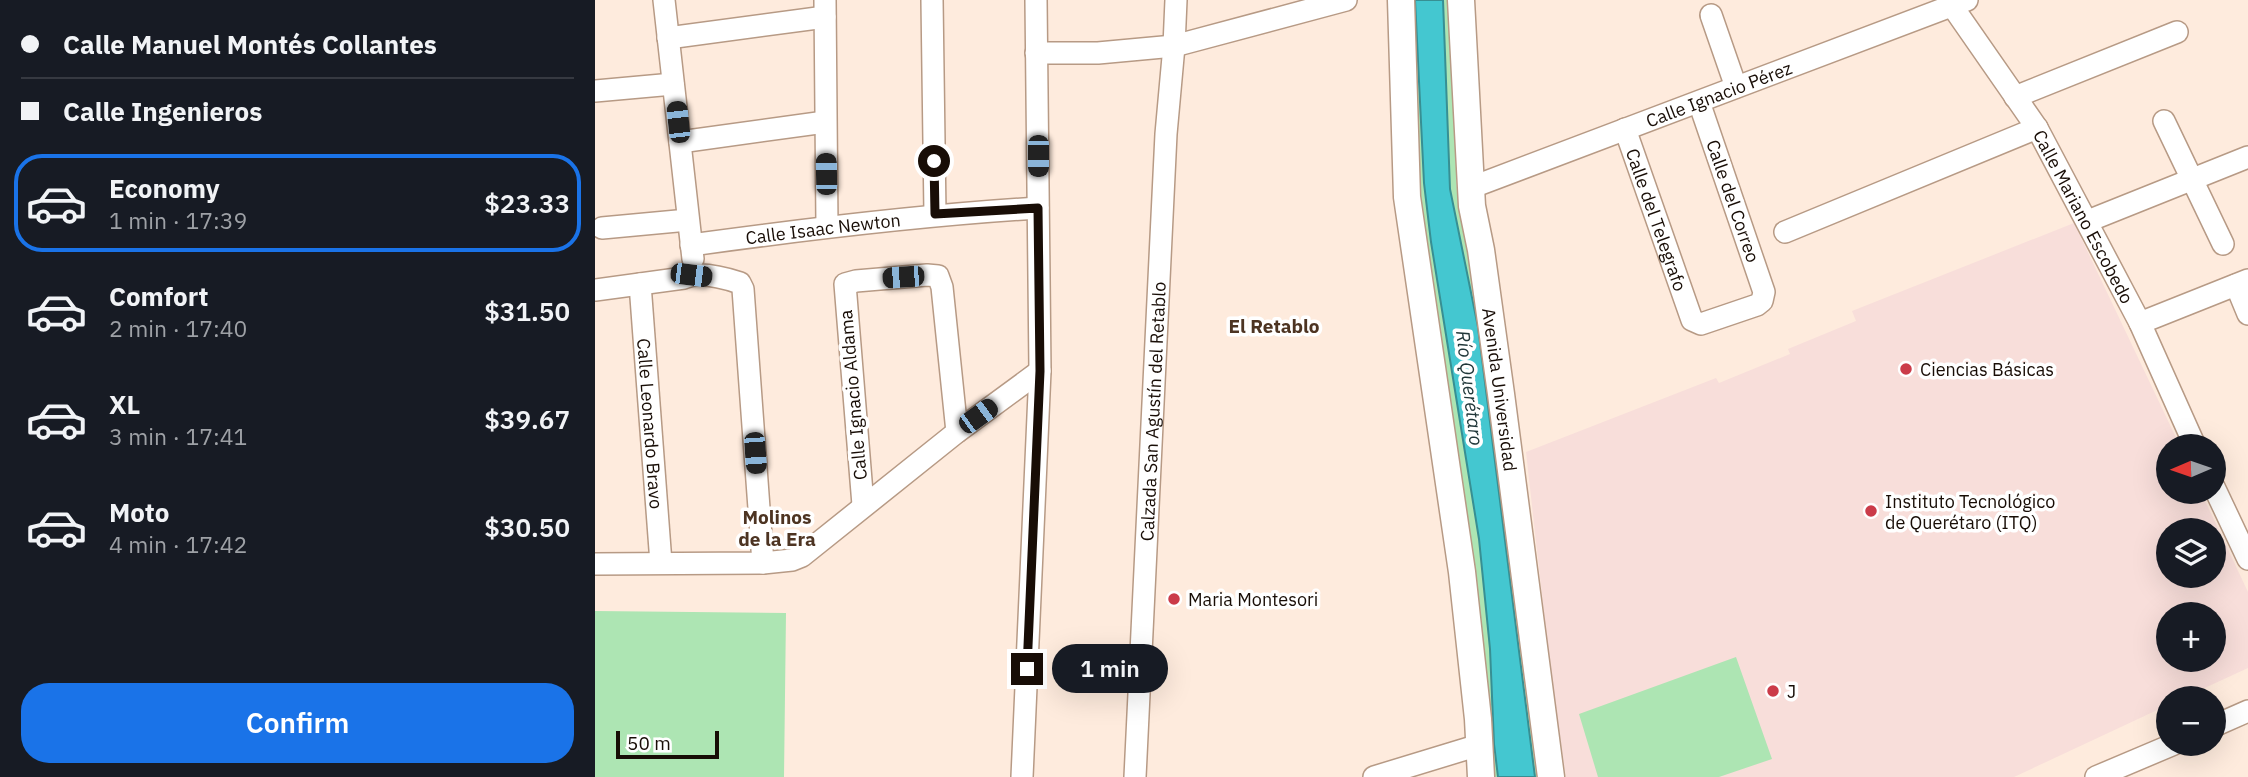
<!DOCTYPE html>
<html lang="en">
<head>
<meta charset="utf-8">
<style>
  :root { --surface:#171b24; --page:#20242c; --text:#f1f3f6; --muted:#9ea1a6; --line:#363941; --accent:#1a73e8 }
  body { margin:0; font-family:"IBM Plex Sans",sans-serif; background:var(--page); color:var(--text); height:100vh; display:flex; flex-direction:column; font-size:26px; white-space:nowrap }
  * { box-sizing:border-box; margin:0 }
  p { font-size:23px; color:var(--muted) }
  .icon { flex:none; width:38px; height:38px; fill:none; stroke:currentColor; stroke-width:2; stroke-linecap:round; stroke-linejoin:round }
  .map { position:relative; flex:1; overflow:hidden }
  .drawer { display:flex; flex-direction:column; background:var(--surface); width:595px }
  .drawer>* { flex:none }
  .hud { display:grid; align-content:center; height:154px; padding:0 21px; background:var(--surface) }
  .needle { width:46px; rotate:268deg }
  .fabs { position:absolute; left:1561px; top:434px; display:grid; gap:14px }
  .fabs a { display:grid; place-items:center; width:70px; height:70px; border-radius:50%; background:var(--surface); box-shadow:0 7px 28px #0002; font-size:35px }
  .scale { position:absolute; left:21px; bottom:18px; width:103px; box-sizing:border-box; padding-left:7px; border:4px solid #180d06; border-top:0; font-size:19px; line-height:24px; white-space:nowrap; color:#180d06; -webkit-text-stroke:5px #fff; paint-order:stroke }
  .end { position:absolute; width:32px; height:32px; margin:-16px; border:9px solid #180d06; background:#fff; box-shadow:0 0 0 4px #fff }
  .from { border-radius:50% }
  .bubble { position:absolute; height:49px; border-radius:24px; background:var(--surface); box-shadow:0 7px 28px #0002; font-size:23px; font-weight:600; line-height:49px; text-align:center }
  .car { position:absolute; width:21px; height:42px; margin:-21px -10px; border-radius:9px; box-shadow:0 0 5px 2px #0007; background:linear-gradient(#222 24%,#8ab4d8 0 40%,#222 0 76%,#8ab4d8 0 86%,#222 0) }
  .hud b { display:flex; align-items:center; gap:24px; height:66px; font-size:26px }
  .hud b+b { border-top:2px solid var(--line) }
  .hud i { width:18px; height:18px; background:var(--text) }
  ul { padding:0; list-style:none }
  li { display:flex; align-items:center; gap:21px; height:98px; margin:0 14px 10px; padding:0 7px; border:4px solid transparent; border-radius:28px }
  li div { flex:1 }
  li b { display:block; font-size:26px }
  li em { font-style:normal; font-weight:600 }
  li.selected { border-color:var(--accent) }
  li>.icon { width:63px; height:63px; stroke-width:1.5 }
  .cta { display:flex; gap:14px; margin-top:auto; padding:14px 21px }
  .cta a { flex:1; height:80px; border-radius:28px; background:var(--accent); color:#fff; font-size:28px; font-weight:600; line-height:80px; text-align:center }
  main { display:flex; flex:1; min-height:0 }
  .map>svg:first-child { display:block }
  .education { fill:#f8deda; fill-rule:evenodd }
  .green { fill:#ade5b3 }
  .water { fill:#44c7d0; stroke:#378f93; stroke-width:2 }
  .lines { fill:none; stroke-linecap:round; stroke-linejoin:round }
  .minor-casing { stroke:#b79a85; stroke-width:24 }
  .major-casing { stroke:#b79a85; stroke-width:29 }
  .minor { stroke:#fff; stroke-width:21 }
  .major { stroke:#fff; stroke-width:26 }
  .route { stroke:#180d06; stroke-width:9 }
  .poi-dot { fill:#cb3b49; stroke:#fff; stroke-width:2.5 }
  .labels { text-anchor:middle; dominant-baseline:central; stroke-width:7; stroke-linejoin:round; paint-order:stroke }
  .street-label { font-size:18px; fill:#180d06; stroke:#fff }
  .poi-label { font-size:18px; fill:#180d06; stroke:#fff; text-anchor:start }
  .neighbourhood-label { font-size:19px; font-weight:bold; fill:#4d3422; stroke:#fff }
  .water-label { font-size:19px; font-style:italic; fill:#213739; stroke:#fff }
</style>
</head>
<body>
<main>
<section class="drawer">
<div class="hud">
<b><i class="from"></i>Calle Manuel Montés Collantes</b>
<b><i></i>Calle Ingenieros</b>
</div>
<ul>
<li class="selected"><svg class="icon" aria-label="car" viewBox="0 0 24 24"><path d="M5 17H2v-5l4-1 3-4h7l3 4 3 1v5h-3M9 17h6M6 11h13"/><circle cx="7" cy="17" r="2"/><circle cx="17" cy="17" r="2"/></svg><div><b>Economy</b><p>1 min · 17:39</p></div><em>$23.33</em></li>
<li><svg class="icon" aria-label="car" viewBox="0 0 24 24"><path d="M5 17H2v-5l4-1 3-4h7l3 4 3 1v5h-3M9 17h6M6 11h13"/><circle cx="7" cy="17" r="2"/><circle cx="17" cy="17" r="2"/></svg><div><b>Comfort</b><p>2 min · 17:40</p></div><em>$31.50</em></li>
<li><svg class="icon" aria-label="car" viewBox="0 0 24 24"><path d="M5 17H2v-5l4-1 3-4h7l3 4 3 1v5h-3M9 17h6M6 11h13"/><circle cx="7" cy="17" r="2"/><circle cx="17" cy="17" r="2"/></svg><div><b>XL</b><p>3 min · 17:41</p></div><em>$39.67</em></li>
<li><svg class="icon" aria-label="car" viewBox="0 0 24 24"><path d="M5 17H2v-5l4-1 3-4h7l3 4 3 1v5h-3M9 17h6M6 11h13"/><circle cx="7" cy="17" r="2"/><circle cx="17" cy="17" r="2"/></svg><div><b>Moto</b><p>4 min · 17:42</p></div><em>$30.50</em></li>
</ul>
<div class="cta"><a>Confirm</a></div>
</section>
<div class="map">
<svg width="1653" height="777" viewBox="0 0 1653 777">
  <rect width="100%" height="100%" fill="#feebdd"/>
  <path class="education" d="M 1479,223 L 1585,446 L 1573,446 L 1573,492 L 1606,492 L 1653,592 L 1653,668 L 1588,698 L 1573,698 L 1573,705 L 1419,777 L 971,777 L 956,676 L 931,452 L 1121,378 L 1124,383 L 1195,354 L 1193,349 L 1261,321 L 1257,311 ZM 1573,530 L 1619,530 L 1619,576 L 1573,576 ZM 1573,614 L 1619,614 L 1619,660 L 1573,660 Z"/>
  <path class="green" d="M 815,0 L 854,0 L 862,194 L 877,260 L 945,777 L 893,777 L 885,638 L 856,407 L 819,176 Z
    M 0,611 L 191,613 L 189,777 L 0,777 Z
    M 1141,657 L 1177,759 L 1124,777 L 1003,777 L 984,714 Z"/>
  <path class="water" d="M 820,0 L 848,0 L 855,189 L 883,327 L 940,777 L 903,777 L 899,744 L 895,649 L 884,539 L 836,242 L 829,183 Z"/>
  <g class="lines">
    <defs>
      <g id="minor">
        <path d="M 69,0 L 98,259"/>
        <path d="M 230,0 L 232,226"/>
        <path d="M 337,0 L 340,214"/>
        <path id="s1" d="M 1353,0 L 1442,128 L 1545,323 L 1600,446"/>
        <path d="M 1116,15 L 1141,87"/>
        <path d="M 73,38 L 230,17"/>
        <path d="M 441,53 L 503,53 L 579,46 L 751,0"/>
        <path d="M 0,91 L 78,84"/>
        <path d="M 1420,97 L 1582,32"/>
        <path d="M 1569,121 L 1628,244"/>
        <path id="s2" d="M 1030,129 L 1097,320 L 1106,324 L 1162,305 L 1167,301 L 1169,292 L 1104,102"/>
        <path d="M 85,142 L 230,122"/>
        <path id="s3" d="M 875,188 L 1372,0"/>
        <path d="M 1493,221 L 1653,157"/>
        <path d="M 7,228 L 93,220"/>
        <path d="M 1190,232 L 1442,128"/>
        <path id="s4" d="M 96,245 C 212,229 327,215 443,208"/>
        <path id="s5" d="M 45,284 L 66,563"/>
        <path d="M 1641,285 L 1653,314"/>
        <path d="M 0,290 L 89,278 C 104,271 130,278 145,283 L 148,289 L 168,563"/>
        <path d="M 1545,323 L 1653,280"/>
        <path d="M 1619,487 L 1653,559"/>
        <path d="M 268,505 L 250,284 L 261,281 L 332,275 L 343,276 L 347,287 L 362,432"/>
        <path d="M 0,564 L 168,563 L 197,560 L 207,556 L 362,432 L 445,371"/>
        <path d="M 1619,726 L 1653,711"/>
        <path d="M 427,777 L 445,371 L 441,0"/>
        <path id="s6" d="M 540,777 L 571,134 L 579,46 L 581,0"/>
        <path d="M 779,777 L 884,745"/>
        <path d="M 1501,777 L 1579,744"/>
      </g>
      <g id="major">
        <path d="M 806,0 L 812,197 L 867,572 L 883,719 L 886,777"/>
        <path id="s7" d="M 866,0 L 877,206 L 886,250 L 906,394 L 956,777"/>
      </g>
    </defs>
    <use href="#minor" class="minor-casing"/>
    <use href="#major" class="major-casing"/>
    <use href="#minor" class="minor"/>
    <use href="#major" class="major"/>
  </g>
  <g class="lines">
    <path class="route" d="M 339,161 L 340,214 L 443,208 L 445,371 L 432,669"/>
  </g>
  <g class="poi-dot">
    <circle cx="1311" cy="369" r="7"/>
    <circle cx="1276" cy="511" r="7"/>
    <circle cx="579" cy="599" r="7"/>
    <circle cx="1178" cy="691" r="7"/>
  </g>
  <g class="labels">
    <g class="street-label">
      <text stroke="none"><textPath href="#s3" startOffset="266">Calle Ignacio Pérez</textPath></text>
      <text transform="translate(1138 201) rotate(71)">Calle del Correo</text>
      <text stroke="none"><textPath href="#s1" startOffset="256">Calle Mariano Escobedo</textPath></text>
      <text stroke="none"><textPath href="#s2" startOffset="96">Calle del Telegrafo</textPath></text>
      <text stroke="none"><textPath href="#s4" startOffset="133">Calle Isaac Newton</textPath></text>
      <text stroke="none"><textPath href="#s7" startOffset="392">Avenida Universidad</textPath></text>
      <text transform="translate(258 395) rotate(-95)">Calle Ignacio Aldama</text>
      <text stroke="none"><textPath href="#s6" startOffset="366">Calzada San Agustín del Retablo</textPath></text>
      <text stroke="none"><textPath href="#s5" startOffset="140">Calle Leonardo Bravo</textPath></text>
    </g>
    <g class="poi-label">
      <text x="1325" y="369">Ciencias Básicas</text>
      <text x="1290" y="501">Instituto Tecnológico<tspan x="1290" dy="21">de Querétaro (ITQ)</tspan></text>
      <text x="593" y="599">Maria Montesori</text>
      <text x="1192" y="691">J</text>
    </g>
    <g class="neighbourhood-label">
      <text x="679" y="326">El Retablo</text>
      <text x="182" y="517">Molinos<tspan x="182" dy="22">de la Era</tspan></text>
    </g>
    <g class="water-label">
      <text transform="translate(875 388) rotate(83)">Río Querétaro</text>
    </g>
  </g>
</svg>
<div class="fabs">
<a><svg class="needle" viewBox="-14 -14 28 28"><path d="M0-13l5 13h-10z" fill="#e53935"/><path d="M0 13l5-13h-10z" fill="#9ea1a6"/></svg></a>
<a><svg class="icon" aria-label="layers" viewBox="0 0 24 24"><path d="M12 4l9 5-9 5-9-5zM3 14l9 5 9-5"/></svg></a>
<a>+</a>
<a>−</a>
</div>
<div class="scale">50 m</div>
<i class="end from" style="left:339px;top:161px"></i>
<i class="end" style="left:432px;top:669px"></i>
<div class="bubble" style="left:457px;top:644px;width:116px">1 min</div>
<i class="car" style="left:83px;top:122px;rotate:354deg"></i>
<i class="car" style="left:443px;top:156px;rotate:180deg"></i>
<i class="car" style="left:231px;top:174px;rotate:359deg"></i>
<i class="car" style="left:96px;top:275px;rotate:97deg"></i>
<i class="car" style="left:308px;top:277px;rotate:266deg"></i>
<i class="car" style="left:383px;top:416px;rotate:54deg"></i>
<i class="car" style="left:160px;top:453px;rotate:176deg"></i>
</div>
</main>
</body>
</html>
